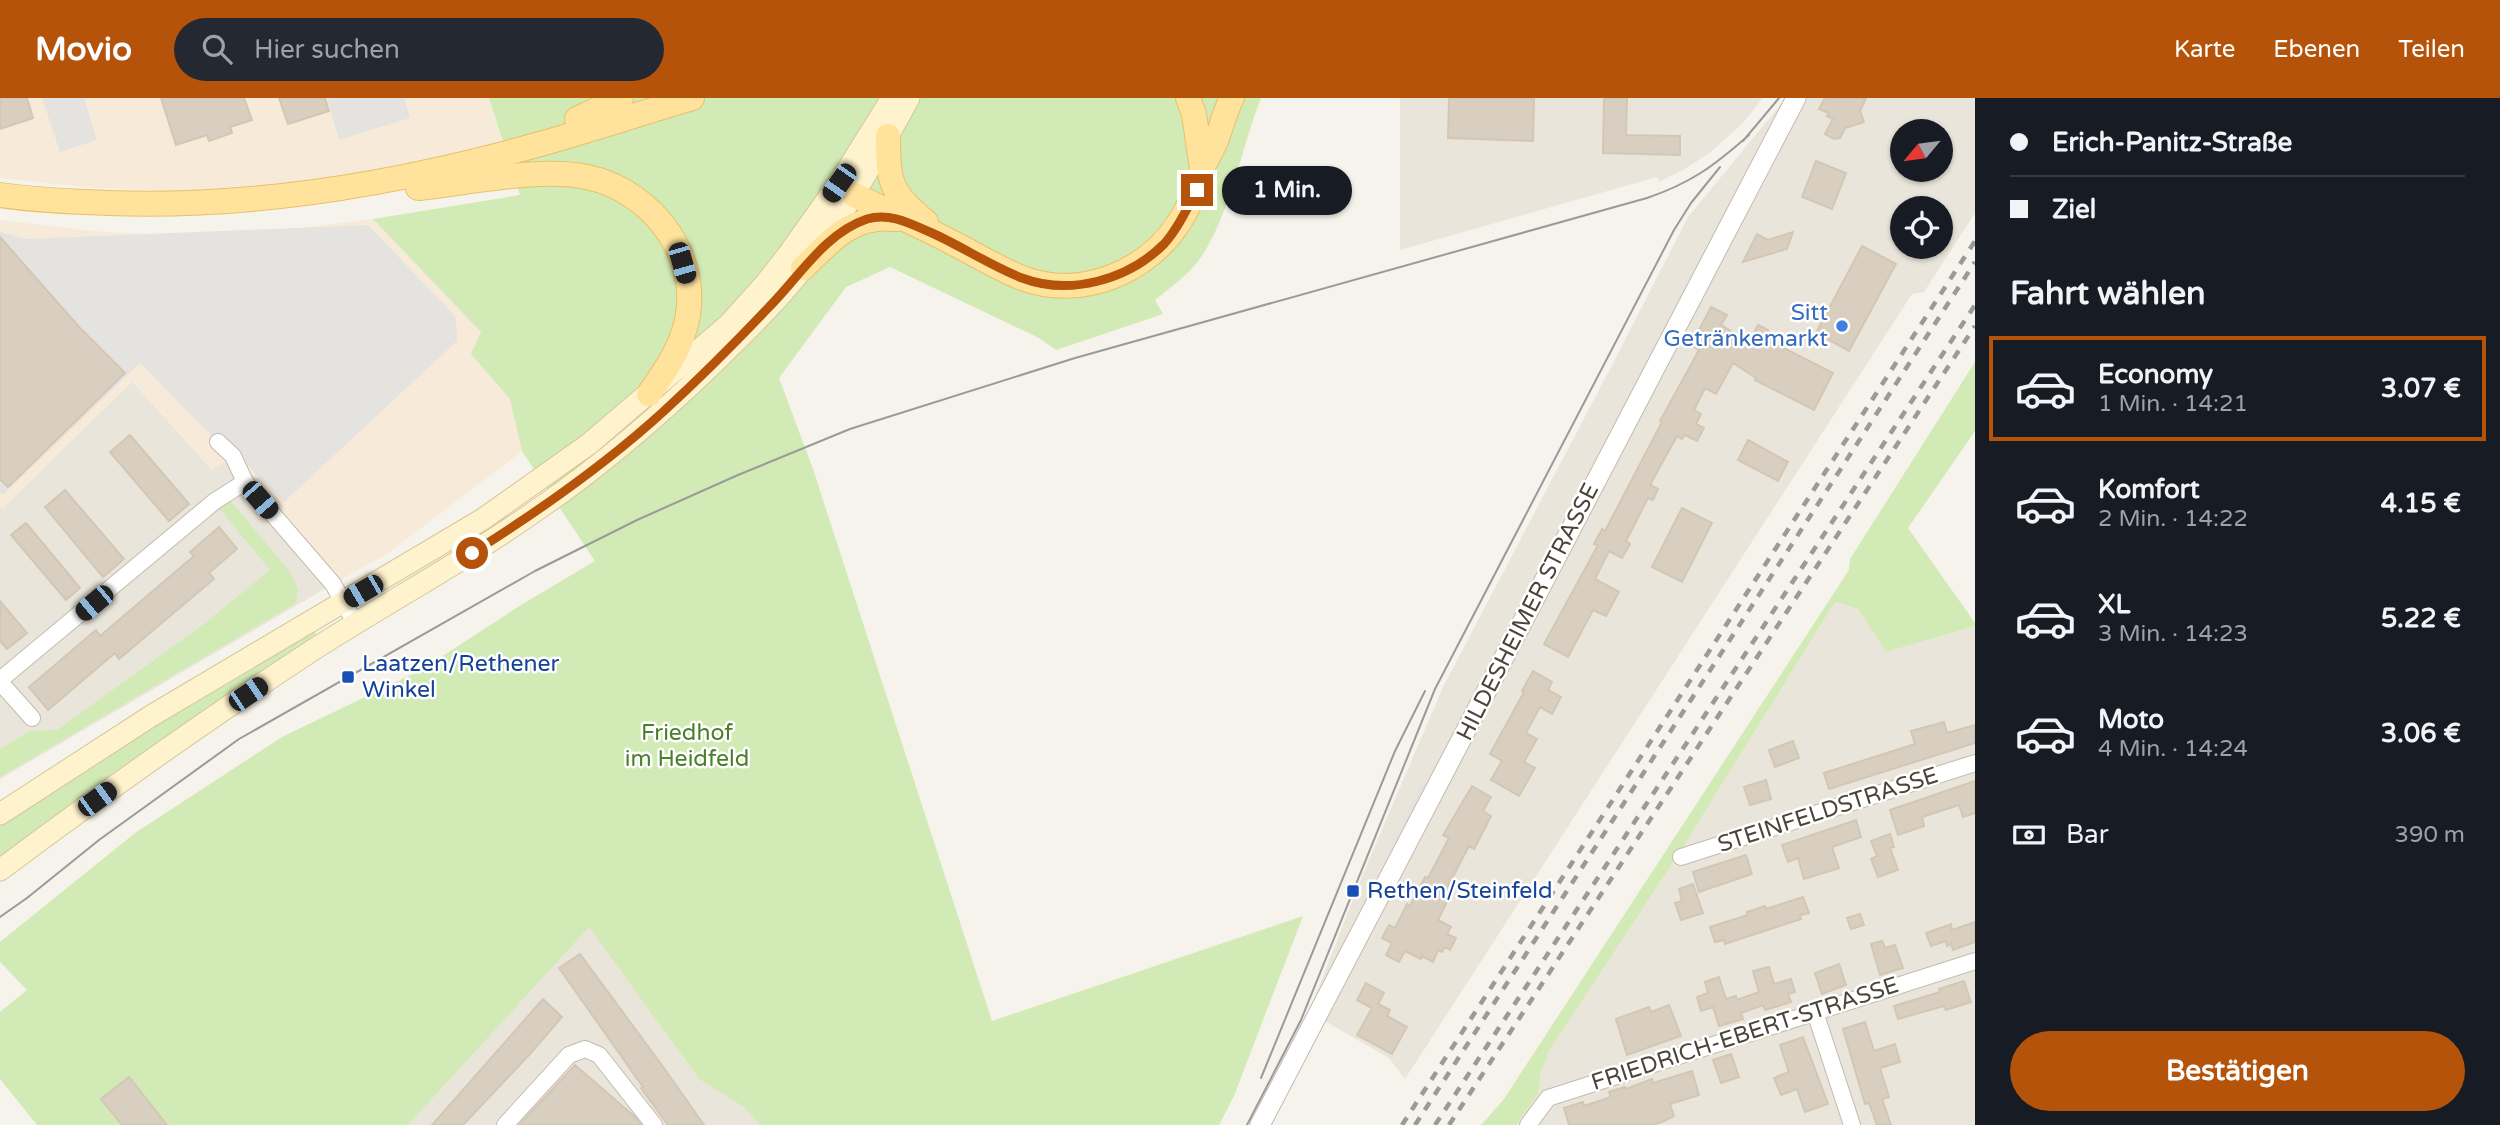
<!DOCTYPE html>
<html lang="de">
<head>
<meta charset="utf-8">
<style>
  :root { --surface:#171b24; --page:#242831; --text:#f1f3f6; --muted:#9ea1a6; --line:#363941; --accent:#b45309 }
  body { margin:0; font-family:"Varela Round",sans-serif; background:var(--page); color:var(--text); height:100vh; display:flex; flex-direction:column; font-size:26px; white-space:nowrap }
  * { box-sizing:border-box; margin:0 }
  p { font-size:23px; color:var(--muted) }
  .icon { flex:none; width:38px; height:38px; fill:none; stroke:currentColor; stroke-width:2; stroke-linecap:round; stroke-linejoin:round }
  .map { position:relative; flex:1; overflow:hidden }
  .panel { display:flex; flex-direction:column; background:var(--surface); width:525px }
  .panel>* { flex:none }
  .top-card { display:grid; align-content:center; height:154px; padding:0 35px; background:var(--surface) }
  .needle { width:46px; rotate:241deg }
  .fabs { position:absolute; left:1890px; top:21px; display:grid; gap:14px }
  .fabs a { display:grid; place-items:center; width:63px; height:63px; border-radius:50%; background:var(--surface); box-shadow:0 2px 5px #0004; font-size:35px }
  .end { position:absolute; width:32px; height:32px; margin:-16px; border:9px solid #b45309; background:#fff; box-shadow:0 0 0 4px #fff }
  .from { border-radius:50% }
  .bubble { position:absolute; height:49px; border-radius:24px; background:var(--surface); box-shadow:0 2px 5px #0004; font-size:23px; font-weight:700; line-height:49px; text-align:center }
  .car { position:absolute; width:21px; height:42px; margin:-21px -10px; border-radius:9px; box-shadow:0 0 5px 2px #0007; background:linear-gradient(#222 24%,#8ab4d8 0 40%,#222 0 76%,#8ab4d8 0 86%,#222 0) }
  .top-card b { display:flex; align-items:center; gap:24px; height:66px; font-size:26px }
  .top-card b+b { border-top:2px solid var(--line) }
  .top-card i { width:18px; height:18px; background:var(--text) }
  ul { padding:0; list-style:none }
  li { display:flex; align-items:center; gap:21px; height:105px; margin:0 14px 10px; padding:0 21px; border:4px solid transparent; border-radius:0px }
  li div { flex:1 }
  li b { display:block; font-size:26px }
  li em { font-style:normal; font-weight:700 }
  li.active { border-color:var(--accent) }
  li>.icon { width:63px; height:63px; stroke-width:1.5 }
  h2 { padding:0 35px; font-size:32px; line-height:84px }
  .pay { display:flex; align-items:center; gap:18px; height:77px; padding:0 35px; font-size:26px }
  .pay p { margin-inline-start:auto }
  .primary-button { display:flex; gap:14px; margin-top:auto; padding:14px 35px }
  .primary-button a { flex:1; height:80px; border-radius:42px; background:var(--accent); color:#fff; font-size:28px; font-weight:700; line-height:80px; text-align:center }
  header { display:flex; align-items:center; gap:42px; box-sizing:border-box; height:98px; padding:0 35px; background:var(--accent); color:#fff }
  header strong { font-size:33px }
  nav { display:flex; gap:38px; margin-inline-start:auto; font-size:24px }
  .search { width:490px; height:63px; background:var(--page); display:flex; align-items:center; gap:18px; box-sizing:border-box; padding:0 24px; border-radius:38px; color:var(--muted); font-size:26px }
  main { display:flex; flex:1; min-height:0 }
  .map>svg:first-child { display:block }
  .residential { fill:#eae5da; fill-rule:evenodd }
  .commercial { fill:#f7ead8 }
  .green { fill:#d2eab5 }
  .parking { fill:#e5e3e0 }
  .building { fill:#d8cfc1; stroke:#d3c7b4; stroke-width:2 }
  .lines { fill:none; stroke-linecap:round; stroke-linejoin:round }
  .minor-casing { stroke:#c2bbae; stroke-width:18 }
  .tertiary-casing { stroke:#c2bbae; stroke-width:21 }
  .secondary-casing { stroke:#d6c79b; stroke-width:23 }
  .primary-casing { stroke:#e6c16a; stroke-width:26 }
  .minor { stroke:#fff; stroke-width:16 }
  .tertiary { stroke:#fff; stroke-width:19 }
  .secondary { stroke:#fff3cd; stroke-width:21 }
  .primary { stroke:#ffe39c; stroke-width:24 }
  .tram { stroke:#9a9a9a; stroke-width:2 }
  .rail { stroke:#9a9a9a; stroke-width:4.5; stroke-dasharray:9 9; stroke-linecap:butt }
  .route { stroke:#b45309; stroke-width:9 }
  .shop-dot { fill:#3f7fe0; stroke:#fff; stroke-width:2.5 }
  .transit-dot { fill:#1a4fb4; stroke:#fff; stroke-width:2.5 }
  .labels { text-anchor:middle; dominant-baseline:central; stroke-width:5; stroke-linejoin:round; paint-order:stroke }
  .shop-label { font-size:23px; fill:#366cbe; stroke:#fff; text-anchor:end }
  .street-label { font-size:23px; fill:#4b4439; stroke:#fff }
  .transit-label { font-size:23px; fill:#164399; stroke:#fff; text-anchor:start }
  .park-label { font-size:23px; fill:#4a7f2a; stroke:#fff }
</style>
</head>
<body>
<header>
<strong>Movio</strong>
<div class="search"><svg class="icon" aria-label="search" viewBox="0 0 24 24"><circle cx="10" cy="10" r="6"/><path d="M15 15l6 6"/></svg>Hier suchen</div>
<nav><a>Karte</a><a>Ebenen</a><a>Teilen</a></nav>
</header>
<main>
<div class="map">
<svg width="1975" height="1027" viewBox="0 0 1975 1027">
  <rect width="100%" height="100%" fill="#f6f3ec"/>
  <path class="residential" d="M 1400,0 L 1763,0 L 1743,25 L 1711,54 L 1685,71 L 1659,84 L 1657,79 L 1400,152 Z
    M 1786,0 L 1975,0 L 1975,115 L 1924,194 L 1912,196 L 1405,981 L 1389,960 L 1309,914 L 1363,776 L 1443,589 L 1610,271 L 1688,119 ZM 1902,33 L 1941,33 L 1941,72 L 1902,72 ZM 1902,110 L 1941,110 L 1941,149 L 1902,149 Z
    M 132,283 L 212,372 L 233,358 L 333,486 L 0,681 L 0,409 L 3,410 Z
    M 1835,504 L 1858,511 L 1886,554 L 1975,528 L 1975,1027 L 1516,1027 L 1538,996 L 1540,977 L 1549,953 L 1678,757 Z
    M 589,828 L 699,981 L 745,1010 L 760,1027 L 408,1027 Z"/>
  <path class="commercial" d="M 0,0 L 489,0 L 503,47 L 380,77 L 241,96 L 94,90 L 0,80 Z
    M 373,121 L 481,234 L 472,256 L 510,301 L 522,353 L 387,456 L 333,486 L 232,359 L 212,372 L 133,283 L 3,410 L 0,409 L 0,122 L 92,133 L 219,140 Z"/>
  <path class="green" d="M 489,0 L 1261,0 C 1241,50 1233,106 1205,153 C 1194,173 1172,188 1155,202 L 1163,216 L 1056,252 L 1039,240 L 890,169 L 846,189 L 779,280 L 813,371 L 992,923 L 1303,818 L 1234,998 L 1219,1027 L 760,1027 L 745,1010 L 699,981 L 589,829 L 408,1027 L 37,1027 L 0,981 L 0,914 L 27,892 L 0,864 L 0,844 L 135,735 L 282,639 L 421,572 L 521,507 L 595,463 L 522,353 L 510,301 L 471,256 L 481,234 L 373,121 L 520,97 Z
    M 1975,264 L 1975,333 L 1908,430 L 1975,525 L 1975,528 L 1886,554 L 1858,511 L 1835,504 L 1678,757 L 1549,953 L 1540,977 L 1538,996 L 1516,1027 L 1481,1027 L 1504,1001 L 1849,472 L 1850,461 Z
    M 230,402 L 290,474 L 298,491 L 296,505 L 0,679 L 0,651 L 30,633 L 57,632 L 200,529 L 270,472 L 219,410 Z
    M 309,525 L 323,546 L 0,772 L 0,716 Z"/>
  <path class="parking" d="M 42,0 L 84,0 L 97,42 L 60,54 Z
    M 327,0 L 404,0 L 410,20 L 339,42 Z
    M 368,127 L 456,219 L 457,243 L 284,404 L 231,351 L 218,344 L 140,265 L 4,396 L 0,395 L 0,134 L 27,141 Z
    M 1422,684 L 1429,687 L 1394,755 L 1388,752 Z"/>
  <path class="building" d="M 0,0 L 27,0 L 33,20 L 0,31 Z
    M 161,0 L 244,0 L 252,22 L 230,29 L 232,35 L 209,43 L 207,37 L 176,47 Z
    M 279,0 L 325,0 L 329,13 L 288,26 Z
    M 1449,0 L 1534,0 L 1533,43 L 1448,40 Z
    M 1604,0 L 1627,0 L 1626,37 L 1680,38 L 1680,57 L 1603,55 Z
    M 1825,0 L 1866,0 L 1860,13 L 1864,24 L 1845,30 L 1840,40 L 1834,41 L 1825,36 L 1833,21 L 1827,18 L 1829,15 L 1819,11 Z
    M 1816,63 L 1846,75 L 1832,111 L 1802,99 Z
    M 1793,134 L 1787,151 L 1743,164 L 1757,136 L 1768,142 Z
    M 0,139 L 80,230 L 125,275 L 8,389 L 0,381 Z
    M 1862,148 L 1896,166 L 1849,253 L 1816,235 Z
    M 1711,209 L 1727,217 L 1721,227 L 1749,244 L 1758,227 L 1768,232 L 1764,240 L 1833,275 L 1814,312 L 1755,282 L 1756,280 L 1733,265 L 1716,296 L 1705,290 L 1694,312 L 1701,316 L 1696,326 L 1704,330 L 1697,343 L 1685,337 L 1682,341 L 1677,338 L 1650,387 L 1658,391 L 1653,402 L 1648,400 L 1626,443 L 1630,446 L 1622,460 L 1609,453 L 1595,481 L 1619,494 L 1606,518 L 1593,512 L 1568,559 L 1544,546 L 1598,447 L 1594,446 L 1602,431 L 1605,433 L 1662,324 L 1660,323 L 1699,252 L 1691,247 Z
    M 130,337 L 189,406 L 169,423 L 110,354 Z
    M 1748,342 L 1788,364 L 1778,383 L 1738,362 Z
    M 65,392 L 124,461 L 103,479 L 45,409 Z
    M 1682,410 L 1712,425 L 1682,484 L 1652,469 Z
    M 26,425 L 80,490 L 66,502 L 11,437 Z
    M 219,429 L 237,451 L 209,475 L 214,481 L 119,561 L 115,555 L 48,612 L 29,589 L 96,532 L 100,538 L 194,458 L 190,454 Z
    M 0,503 L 27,535 L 7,551 L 0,543 Z
    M 1533,573 L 1552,584 L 1548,592 L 1561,599 L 1552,616 L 1540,609 L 1526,635 L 1537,641 L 1524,664 L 1535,670 L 1519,698 L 1491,682 L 1502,663 L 1490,656 L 1524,594 L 1522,593 Z
    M 1944,624 L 1947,635 L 1975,627 L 1975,645 L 1829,691 L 1824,675 L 1915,646 L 1911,633 Z
    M 1793,643 L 1799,660 L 1775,669 L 1769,652 Z
    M 1766,682 L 1771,701 L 1750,707 L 1744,689 Z
    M 1975,683 L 1975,715 L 1963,719 L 1959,707 L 1922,719 L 1924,728 L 1898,737 L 1890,712 Z
    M 1472,688 L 1491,699 L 1483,713 L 1491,718 L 1474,751 L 1469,748 L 1448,788 L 1453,791 L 1438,822 L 1451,829 L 1447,836 L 1456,840 L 1450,852 L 1445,849 L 1442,854 L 1438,852 L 1433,864 L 1422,858 L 1421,861 L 1405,853 L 1399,864 L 1386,857 L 1392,845 L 1382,840 L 1389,827 L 1395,830 L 1407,806 L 1410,808 L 1425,779 L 1428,780 L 1449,740 L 1443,737 Z
    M 1856,722 L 1861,739 L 1832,749 L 1839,770 L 1804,781 L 1798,760 L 1788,764 L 1782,747 Z
    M 1890,736 L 1894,749 L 1890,750 L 1898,772 L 1878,779 L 1871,761 L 1877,758 L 1871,743 Z
    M 1746,757 L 1752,776 L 1699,794 L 1693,774 Z
    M 1693,786 L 1703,815 L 1681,822 L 1675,805 L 1682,803 L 1679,791 Z
    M 1803,799 L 1809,815 L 1800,817 L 1801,821 L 1725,846 L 1724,842 L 1715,844 L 1710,829 L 1748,817 L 1747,814 L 1765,808 L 1766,811 Z
    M 1860,816 L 1864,827 L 1851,831 L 1847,820 Z
    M 1975,824 L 1975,844 L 1953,852 L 1951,846 L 1947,848 L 1946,843 L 1931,848 L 1926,835 L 1951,826 L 1952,832 Z
    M 1882,843 L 1885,850 L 1895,847 L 1903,870 L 1880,877 L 1871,846 Z
    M 580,856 L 661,966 L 704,1027 L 668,1027 L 641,990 L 643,989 L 559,870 Z
    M 1839,866 L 1846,887 L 1822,896 L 1815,875 Z
    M 1769,869 L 1774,886 L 1791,881 L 1795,894 L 1788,896 L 1791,904 L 1765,912 L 1763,907 L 1741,915 L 1743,921 L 1719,928 L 1713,909 L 1701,913 L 1697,899 L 1708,895 L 1705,884 L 1719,879 L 1726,901 L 1736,898 L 1737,902 L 1759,894 L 1753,873 Z
    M 1964,883 L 1971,904 L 1946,912 L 1944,908 L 1898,921 L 1894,908 L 1940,894 L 1939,891 Z
    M 1366,885 L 1384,895 L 1378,906 L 1390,912 L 1387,918 L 1407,929 L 1392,956 L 1357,937 L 1372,910 L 1357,902 Z
    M 543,901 L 562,919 L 530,956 L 463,1027 L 432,1027 Z
    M 1669,907 L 1681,938 L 1627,957 L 1616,921 L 1649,909 L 1651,914 Z
    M 1865,924 L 1874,953 L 1895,946 L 1900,964 L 1880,970 L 1889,999 L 1882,1001 L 1891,1027 L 1877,1027 L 1869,1005 L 1865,1006 L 1843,931 Z
    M 1803,939 L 1828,1006 L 1805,1014 L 1797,991 L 1781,997 L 1774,980 L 1789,974 L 1780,947 Z
    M 1731,956 L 1739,979 L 1721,985 L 1713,962 Z
    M 575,967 L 635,1019 L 641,1027 L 519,1027 Z
    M 1692,973 L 1699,997 L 1670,1006 L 1674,1018 L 1662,1024 L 1652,1027 L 1569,1027 L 1564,1010 L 1583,1004 L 1584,1008 L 1611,999 L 1609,994 L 1625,989 L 1626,991 L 1652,981 L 1653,985 Z
    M 129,979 L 167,1027 L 122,1027 L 101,1001 Z"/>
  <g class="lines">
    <defs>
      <path id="minor" d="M 218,344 L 233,358 L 245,384 L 333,486 L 356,526
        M 0,582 L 215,403 L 245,384
        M 0,584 L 32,620
        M 1681,759 L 1975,665
        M 1815,914 L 1852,1027
        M 505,1027 L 569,957 L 585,951 L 599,957 L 654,1027
        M 1528,1027 L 1548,1000 L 1975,863"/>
      <path id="tertiary" d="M 1260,1027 L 1796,0"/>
      <path id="secondary" d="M 0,716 L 151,618 L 483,421 L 589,346 L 728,227 L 765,186 L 787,158 L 839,85 L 892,0
        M 0,772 C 102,696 206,622 313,552 C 389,503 470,460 544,407 C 606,364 662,315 716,263 C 746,233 777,204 803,170 C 844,116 877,59 909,0"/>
      <path id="primary" d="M 1188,0 L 1194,16 L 1202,71
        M 577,21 L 621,0
        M 888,38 C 888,84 890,95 926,124
        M 418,90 C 465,85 542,69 587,79 C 655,93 708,166 683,236 C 676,258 662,277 649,296
        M 0,97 C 28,101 57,103 85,104 C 224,112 364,92 499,57 C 564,41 628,19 692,0
        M 855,97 C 886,113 919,127 951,144 C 975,156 997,170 1022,180 C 1081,202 1147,175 1180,123 C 1190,108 1196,91 1201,74 C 1205,62 1213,52 1217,40 C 1222,27 1225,13 1232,0
        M 803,170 C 832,142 852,116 897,121"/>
    </defs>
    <use href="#minor" class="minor-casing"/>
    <use href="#tertiary" class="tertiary-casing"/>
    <use href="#secondary" class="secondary-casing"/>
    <use href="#primary" class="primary-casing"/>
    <use href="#minor" class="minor"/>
    <use href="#tertiary" class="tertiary"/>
    <use href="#secondary" class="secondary"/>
    <use href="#primary" class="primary"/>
    <path class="tram" d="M 1743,43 L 1779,0
      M 0,819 L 27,800 L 99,742 L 239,641 L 535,473 L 637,422 L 738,377 L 850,331 L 1075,260 L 1647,100 C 1691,85 1714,68 1749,37
      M 1261,980 L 1395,653 L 1425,593
      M 1247,1027 L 1301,922 L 1435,591 L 1674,132 L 1691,105 L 1720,69"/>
    <path class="rail" d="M 1402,1027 L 1975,143
      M 1415,1027 L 1975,164
      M 1435,1027 L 1975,207
      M 1449,1027 L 1975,228"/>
  </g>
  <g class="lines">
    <path class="route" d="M 472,455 C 539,413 606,366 664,313 C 700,280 735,245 769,209 C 799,179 825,135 867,121 C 890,114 911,126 932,135 C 963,149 991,168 1022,180 C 1070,198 1128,182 1164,146 C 1178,131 1187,110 1197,92"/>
  </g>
  <circle class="shop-dot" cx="1842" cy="228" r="7"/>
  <g class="transit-dot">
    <rect x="341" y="572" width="14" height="14" rx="3.5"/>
    <rect x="1346" y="786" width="14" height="14" rx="3.5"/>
  </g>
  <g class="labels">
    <g class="shop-label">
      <text x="1828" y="215">Sitt<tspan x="1828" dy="26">Getränkemarkt</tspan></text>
    </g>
    <g class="street-label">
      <text transform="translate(1528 514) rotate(-63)">HILDESHEIMER STRASSE</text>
      <text transform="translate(1828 712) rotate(-18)">STEINFELDSTRASSE</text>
      <text transform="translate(1745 936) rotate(-18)">FRIEDRICH-EBERT-STRASSE</text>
    </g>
    <g class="transit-label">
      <text x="362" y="566">Laatzen/Rethener<tspan x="362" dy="26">Winkel</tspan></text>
      <text x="1367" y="793">Rethen/Steinfeld</text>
    </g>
    <g class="park-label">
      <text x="687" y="635">Friedhof<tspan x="687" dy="26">im Heidfeld</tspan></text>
    </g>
  </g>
</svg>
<div class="fabs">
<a><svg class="needle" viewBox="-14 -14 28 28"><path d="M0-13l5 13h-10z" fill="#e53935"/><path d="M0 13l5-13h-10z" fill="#9ea1a6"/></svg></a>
<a><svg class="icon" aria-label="locate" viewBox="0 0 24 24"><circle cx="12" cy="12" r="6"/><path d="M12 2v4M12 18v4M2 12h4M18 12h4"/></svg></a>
</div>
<i class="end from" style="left:472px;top:455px"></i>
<i class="end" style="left:1197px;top:92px"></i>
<div class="bubble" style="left:1222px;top:68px;width:130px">1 Min.</div>
<i class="car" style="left:839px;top:85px;rotate:215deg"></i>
<i class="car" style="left:682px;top:165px;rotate:164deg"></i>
<i class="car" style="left:260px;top:402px;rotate:139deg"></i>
<i class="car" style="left:363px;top:493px;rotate:240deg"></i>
<i class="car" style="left:94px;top:505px;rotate:230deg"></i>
<i class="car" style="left:248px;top:596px;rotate:56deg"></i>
<i class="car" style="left:97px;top:701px;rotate:54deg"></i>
</div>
<section class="panel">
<div class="top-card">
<b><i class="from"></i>Erich-Panitz-Straße</b>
<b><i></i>Ziel</b>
</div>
<h2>Fahrt wählen</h2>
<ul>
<li class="active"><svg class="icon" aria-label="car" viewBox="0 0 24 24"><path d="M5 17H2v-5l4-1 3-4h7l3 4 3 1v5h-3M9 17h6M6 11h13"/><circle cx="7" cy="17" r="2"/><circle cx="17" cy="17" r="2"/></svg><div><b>Economy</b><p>1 Min. · 14:21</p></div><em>3.07 €</em></li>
<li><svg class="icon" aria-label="car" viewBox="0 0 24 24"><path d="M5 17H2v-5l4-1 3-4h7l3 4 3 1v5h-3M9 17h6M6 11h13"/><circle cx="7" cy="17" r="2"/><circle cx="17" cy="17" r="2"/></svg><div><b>Komfort</b><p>2 Min. · 14:22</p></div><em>4.15 €</em></li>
<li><svg class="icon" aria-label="car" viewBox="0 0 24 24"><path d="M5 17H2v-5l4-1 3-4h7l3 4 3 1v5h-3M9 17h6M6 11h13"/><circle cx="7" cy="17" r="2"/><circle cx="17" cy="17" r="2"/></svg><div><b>XL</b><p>3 Min. · 14:23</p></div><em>5.22 €</em></li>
<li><svg class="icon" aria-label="car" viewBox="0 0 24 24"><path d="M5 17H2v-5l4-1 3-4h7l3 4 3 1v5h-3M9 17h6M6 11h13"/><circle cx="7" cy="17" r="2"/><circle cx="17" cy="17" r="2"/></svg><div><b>Moto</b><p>4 Min. · 14:24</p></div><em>3.06 €</em></li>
</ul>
<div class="pay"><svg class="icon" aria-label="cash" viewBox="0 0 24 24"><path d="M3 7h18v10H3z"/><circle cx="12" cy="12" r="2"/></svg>Bar<p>390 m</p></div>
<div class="primary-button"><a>Bestätigen</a></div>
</section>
</main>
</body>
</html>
